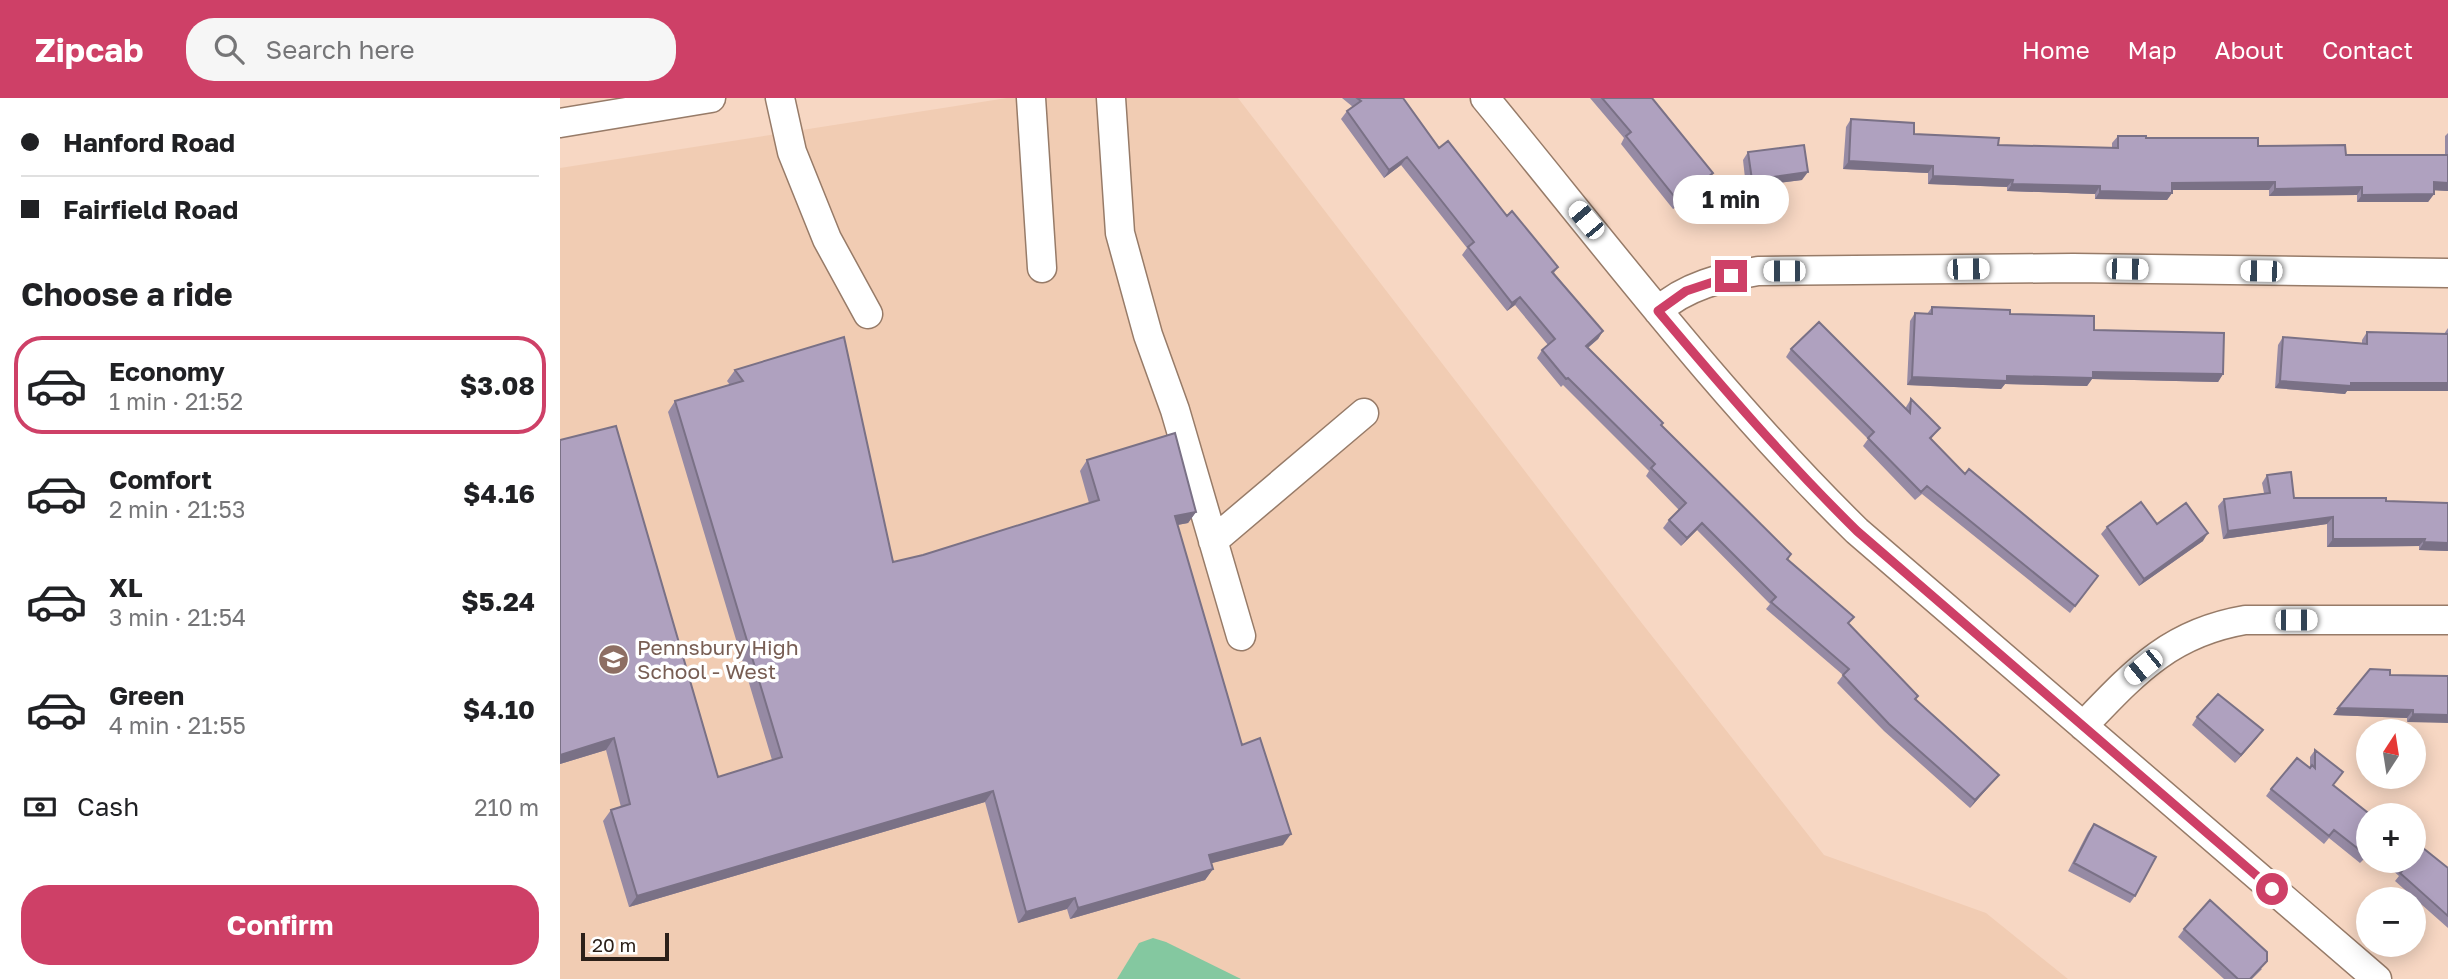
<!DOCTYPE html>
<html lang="en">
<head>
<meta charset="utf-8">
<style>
  :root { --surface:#fff; --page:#f6f6f6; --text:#202124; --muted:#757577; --line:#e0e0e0; --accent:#ce4067 }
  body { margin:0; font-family:"Golos Text",sans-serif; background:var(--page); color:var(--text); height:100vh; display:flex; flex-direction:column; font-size:26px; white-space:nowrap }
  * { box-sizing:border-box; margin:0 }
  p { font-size:23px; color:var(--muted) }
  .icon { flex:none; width:38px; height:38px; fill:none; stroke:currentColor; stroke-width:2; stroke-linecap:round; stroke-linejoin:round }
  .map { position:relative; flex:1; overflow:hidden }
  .details { display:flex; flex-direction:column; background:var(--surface); width:560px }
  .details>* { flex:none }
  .hud { display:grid; align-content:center; height:154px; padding:0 21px; background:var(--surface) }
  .needle { width:46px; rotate:12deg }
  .buttons { position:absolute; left:1796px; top:621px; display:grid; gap:14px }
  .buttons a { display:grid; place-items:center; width:70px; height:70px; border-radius:50%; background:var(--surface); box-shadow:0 4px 18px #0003; font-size:35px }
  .scale { position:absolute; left:21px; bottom:18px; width:88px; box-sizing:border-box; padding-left:7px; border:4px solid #2c2019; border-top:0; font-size:19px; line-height:24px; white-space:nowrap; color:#2c2019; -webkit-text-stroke:5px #fff; paint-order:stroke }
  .end { position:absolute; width:32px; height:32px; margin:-16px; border:9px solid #ce4067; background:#fff; box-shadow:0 0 0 4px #fff }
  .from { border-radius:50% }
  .bubble { position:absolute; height:49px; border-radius:24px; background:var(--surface); box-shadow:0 4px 18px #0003; font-size:23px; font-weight:700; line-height:49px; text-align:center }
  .car { position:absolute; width:21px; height:42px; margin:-21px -10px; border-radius:9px; box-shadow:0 0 5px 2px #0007; background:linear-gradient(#fff 24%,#345 0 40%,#fff 0 76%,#345 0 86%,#fff 0) }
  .hud b { display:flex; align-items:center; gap:24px; height:66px; font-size:26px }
  .hud b+b { border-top:2px solid var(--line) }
  .hud i { width:18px; height:18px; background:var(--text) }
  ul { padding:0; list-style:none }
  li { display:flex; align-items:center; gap:21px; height:98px; margin:0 14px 10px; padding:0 7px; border:4px solid transparent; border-radius:28px }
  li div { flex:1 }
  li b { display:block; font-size:26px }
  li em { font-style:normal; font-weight:700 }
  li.selected { border-color:var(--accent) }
  li>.icon { width:63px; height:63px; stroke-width:1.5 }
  h2 { padding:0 21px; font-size:32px; line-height:84px }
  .pay { display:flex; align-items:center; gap:18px; height:77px; padding:0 21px; font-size:26px }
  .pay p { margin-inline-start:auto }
  .button { display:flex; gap:14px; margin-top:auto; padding:14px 21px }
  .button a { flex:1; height:80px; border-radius:28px; background:var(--accent); color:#fff; font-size:28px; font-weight:700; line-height:80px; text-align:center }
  header { display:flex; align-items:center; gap:42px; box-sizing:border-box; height:98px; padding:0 35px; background:var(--accent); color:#fff }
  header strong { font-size:33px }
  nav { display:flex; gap:38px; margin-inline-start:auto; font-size:24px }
  .search { width:490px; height:63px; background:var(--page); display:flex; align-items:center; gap:18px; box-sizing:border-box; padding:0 24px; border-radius:28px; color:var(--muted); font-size:26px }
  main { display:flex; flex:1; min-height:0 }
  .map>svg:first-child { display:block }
  .built { fill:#f1ccb3 }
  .garden { fill:#84c8a0 }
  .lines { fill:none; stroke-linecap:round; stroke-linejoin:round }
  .minor-casing { stroke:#977b68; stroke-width:31 }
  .minor { stroke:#fff; stroke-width:28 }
  .wall { fill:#968aa4 }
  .shaded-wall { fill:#7a7186 }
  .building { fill:#afa1bf; stroke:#7a7186; stroke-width:2 }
  .route { stroke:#ce4067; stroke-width:9 }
  .labels { text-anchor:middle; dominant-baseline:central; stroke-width:7; stroke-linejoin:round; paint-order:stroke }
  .education-label { font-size:21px; fill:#785e54; stroke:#fff; text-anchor:start }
</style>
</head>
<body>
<header>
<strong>Zipcab</strong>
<div class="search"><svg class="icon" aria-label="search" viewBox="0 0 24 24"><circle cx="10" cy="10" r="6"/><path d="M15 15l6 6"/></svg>Search here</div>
<nav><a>Home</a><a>Map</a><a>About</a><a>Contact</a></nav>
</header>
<main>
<section class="details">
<div class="hud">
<b><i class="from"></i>Hanford Road</b>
<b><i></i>Fairfield Road</b>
</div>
<h2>Choose a ride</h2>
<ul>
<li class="selected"><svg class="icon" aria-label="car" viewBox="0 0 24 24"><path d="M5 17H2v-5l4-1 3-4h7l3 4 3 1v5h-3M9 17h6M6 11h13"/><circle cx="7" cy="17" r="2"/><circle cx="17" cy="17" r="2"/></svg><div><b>Economy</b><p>1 min · 21:52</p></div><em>$3.08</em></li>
<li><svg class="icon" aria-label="car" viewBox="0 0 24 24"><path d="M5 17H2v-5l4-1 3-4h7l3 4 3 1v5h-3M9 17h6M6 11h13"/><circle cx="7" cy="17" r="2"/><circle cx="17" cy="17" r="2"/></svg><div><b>Comfort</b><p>2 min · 21:53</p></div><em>$4.16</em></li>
<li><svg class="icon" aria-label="car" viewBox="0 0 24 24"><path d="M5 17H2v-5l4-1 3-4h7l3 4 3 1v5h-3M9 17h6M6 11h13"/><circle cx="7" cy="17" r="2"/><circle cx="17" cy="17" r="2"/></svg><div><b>XL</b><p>3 min · 21:54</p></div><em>$5.24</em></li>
<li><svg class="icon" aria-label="car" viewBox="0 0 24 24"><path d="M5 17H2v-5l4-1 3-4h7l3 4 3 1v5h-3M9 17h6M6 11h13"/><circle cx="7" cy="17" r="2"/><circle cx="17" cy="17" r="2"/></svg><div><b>Green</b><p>4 min · 21:55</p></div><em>$4.10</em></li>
</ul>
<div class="pay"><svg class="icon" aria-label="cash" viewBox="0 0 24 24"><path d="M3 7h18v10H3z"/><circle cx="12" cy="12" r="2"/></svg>Cash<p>210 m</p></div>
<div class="button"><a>Confirm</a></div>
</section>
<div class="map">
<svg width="1888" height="881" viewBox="0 0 1888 881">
  <rect width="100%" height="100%" fill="#f7d7c3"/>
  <path class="built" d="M 447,0 L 678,0 L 1077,519 L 1264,757 L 1426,815 L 1508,881 L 0,881 L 0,70 Z"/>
  <path class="garden" d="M 593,840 L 606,844 L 681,881 L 557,881 L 579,845 Z"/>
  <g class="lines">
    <defs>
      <path id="minor" d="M 220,0 L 232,54 L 267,141 L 308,216
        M 471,0 L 482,170
        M 551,0 L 560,135 L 588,237 L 615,312 L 681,538
        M 925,0 C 1046,147 1161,300 1297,433 L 1817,881
        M 0,25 L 151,0
        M 1098,213 C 1125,188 1163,179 1198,173 L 1513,170 L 1888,175
        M 653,443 L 804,315
        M 1523,628 C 1574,575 1609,535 1685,522 L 1888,522"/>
    </defs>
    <use href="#minor" class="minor-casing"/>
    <use href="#minor" class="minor"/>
  </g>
  <path class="wall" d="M 782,0 L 843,0 L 879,50 L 998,169 L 994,175 L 1043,233 L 1038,241 L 1028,250 L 1101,327 L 1231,456 L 1228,462 L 1358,598 L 1356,601 L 1433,684 L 1410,710 L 1324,633 L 1277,585 L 1283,577 L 1206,511 L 1210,506 L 1137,432 L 1121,448 L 1103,430 L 1109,422 L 1119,412 L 1086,378 L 1089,373 L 1003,287 L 1001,289 L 977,260 L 982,252 L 988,247 L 955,207 L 947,213 L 902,157 L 907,150 L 841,67 L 824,80 L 781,21 L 787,13 L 793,9 Z
    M 1030,0 L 1092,0 L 1153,75 L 1147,82 L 1113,111 L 1061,46 L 1064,40 Z
    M 1291,21 L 1354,36 L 1438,47 L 1552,50 L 1552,45 L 1558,38 L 1698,48 L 1786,57 L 1885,57 L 1885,38 L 1888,35 L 1888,93 L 1874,92 L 1874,96 L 1868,104 L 1797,104 L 1797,97 L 1709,98 L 1709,92 L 1612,92 L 1612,95 L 1607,102 L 1535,101 L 1535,96 L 1447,93 L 1447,89 L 1368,86 L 1368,75 L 1283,71 L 1286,29 Z
    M 1188,54 L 1242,82 L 1186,89 L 1183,62 Z
    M 1372,209 L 1450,216 L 1534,232 L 1663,276 L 1658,284 L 1532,281 L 1527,288 L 1445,286 L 1441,291 L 1347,287 L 1350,223 L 1355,215 L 1367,216 Z
    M 1888,230 L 1888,293 L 1787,293 L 1785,296 L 1715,290 L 1718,247 L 1723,239 L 1802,245 L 1802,242 L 1807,234 L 1884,236 Z
    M 1231,251 L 1345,311 L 1346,309 L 1351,301 L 1380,330 L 1371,341 L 1405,376 L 1538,478 L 1510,515 L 1362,396 L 1355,402 L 1303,348 L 1308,341 L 1226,259 Z
    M 175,272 L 333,464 L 363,457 L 529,405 L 520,373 L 527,362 L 636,414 L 628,425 L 617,427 L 682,647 L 723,747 L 651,765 L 653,771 L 645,782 L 510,821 L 507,811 L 458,825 L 425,704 L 69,809 L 43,723 L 51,712 L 61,709 L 46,652 L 0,666 L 0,342 L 158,679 L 212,662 L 108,314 L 115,303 L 170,287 L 167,283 Z
    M 1707,377 L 1734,400 L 1888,405 L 1888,453 L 1859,452 L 1859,448 L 1767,449 L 1767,426 L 1663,441 L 1658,408 L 1664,401 L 1704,395 L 1702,385 Z
    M 1597,426 L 1643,443 L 1579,488 L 1541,436 L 1547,429 Z
    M 1830,577 L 1888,578 L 1847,624 L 1847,620 L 1773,617 Z
    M 1637,619 L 1697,640 L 1675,665 L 1632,627 Z
    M 1755,652 L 1808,757 L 1800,765 L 1769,740 L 1764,746 L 1706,698 L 1711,691 L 1750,670 L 1750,659 Z
    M 1534,726 L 1575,798 L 1570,805 L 1508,773 L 1528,734 Z
    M 1822,763 L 1853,763 L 1888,770 L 1888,830 L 1835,783 L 1839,778 Z
    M 1624,831 L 1702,871 L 1692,881 L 1664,881 L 1618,839 Z"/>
  <path class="shaded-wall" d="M 847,59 L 841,67 L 824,80 L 829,72 Z
    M 1289,63 L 1373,68 L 1368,75 L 1283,71 Z
    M 1248,74 L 1242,82 L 1186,89 L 1192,82 Z
    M 1153,75 L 1147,82 L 1113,111 L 1118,103 Z
    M 1373,78 L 1453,82 L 1447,89 L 1368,86 Z
    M 1715,84 L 1709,92 L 1607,92 L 1612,85 Z
    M 1874,84 L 1888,85 L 1888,93 L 1868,92 Z
    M 1452,86 L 1540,88 L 1535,96 L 1447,93 Z
    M 1802,89 L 1797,97 L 1709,98 L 1715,91 Z
    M 1540,93 L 1612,95 L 1607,102 L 1535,101 Z
    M 1874,96 L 1868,104 L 1797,104 L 1802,97 Z
    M 960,199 L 955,207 L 947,213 L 952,205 Z
    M 1043,233 L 1038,241 L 1020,256 L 1026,248 Z
    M 1533,274 L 1663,276 L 1658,284 L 1532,281 L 1527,288 L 1445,286 L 1441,291 L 1347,287 L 1352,279 L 1447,278 Z
    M 1720,283 L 1791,285 L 1888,285 L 1888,293 L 1787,293 L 1785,296 L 1715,290 Z
    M 636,414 L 628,425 L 607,429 L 615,418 Z
    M 1773,419 L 1767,426 L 1663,441 L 1668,433 Z
    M 1142,425 L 1137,432 L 1121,448 L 1127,440 Z
    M 1648,435 L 1643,443 L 1579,488 L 1584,481 Z
    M 1773,441 L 1865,441 L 1859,448 L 1767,449 Z
    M 1864,444 L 1888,445 L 1888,453 L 1859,452 Z
    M 1778,610 L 1853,612 L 1847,620 L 1773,617 Z
    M 1853,616 L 1888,617 L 1888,625 L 1847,624 Z
    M 1703,632 L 1697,640 L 1675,665 L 1681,657 Z
    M 54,640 L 46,652 L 0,666 L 0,657 Z
    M 1439,677 L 1433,684 L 1410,710 L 1415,702 Z
    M 433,693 L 425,704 L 69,809 L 77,798 Z
    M 731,736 L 723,747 L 641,768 L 649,757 Z
    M 653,771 L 645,782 L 510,821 L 518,810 Z
    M 515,800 L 507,811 L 458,825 L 466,814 Z"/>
  <path class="building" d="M 797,0 L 843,0 L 879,50 L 888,43 L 947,118 L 952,113 L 998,169 L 992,174 L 1043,233 L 1026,248 L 1103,325 L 1101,327 L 1231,456 L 1227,461 L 1294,519 L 1288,525 L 1358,598 L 1355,601 L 1439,677 L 1415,702 L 1329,626 L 1283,577 L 1289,571 L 1211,504 L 1216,499 L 1142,425 L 1127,440 L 1109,422 L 1126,405 L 1091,370 L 1095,366 L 1008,280 L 1006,281 L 982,252 L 995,241 L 960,199 L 952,205 L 908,149 L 914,144 L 847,59 L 829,72 L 787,13 L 801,3 Z
    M 1042,0 L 1092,0 L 1153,75 L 1118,103 L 1066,38 L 1071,34 Z
    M 1291,21 L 1354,25 L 1354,36 L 1439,40 L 1438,47 L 1558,50 L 1558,38 L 1586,38 L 1586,40 L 1698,40 L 1698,48 L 1785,47 L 1786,57 L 1888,57 L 1888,85 L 1874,84 L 1874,96 L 1802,97 L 1802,89 L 1715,91 L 1715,84 L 1612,85 L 1612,95 L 1540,93 L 1540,88 L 1452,86 L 1453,82 L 1373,78 L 1373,68 L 1289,63 Z
    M 1244,47 L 1248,74 L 1192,82 L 1188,54 Z
    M 1372,209 L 1450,212 L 1450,216 L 1534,218 L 1534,232 L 1664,235 L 1663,276 L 1533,274 L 1533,280 L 1447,278 L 1447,283 L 1352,279 L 1355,215 L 1372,216 Z
    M 1259,224 L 1350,315 L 1351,301 L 1380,330 L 1370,340 L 1405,376 L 1409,371 L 1538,478 L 1515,508 L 1367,388 L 1361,394 L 1308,340 L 1314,334 L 1231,251 Z
    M 1807,234 L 1888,236 L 1888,285 L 1791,285 L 1791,288 L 1720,283 L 1723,239 L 1807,246 Z
    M 284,239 L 333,464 L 363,457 L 539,402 L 527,362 L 615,335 L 636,414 L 615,418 L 682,647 L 700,640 L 731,736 L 649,757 L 653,771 L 518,810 L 515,800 L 466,814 L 433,693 L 77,798 L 51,712 L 70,706 L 54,640 L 0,657 L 0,342 L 56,328 L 158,679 L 222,659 L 115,303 L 183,283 L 175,272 Z
    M 1731,374 L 1734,400 L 1826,400 L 1826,403 L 1888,405 L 1888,445 L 1864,444 L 1865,441 L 1773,441 L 1773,419 L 1668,433 L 1664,401 L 1710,395 L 1707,377 Z
    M 1581,404 L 1597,426 L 1626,405 L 1648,435 L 1584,481 L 1547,429 Z
    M 1810,571 L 1830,572 L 1830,577 L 1888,578 L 1888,617 L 1853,616 L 1853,612 L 1778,610 Z
    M 1658,596 L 1703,632 L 1681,657 L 1637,619 Z
    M 1755,652 L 1783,674 L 1773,687 L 1812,718 L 1808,718 L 1808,755 L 1806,757 L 1774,732 L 1769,738 L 1711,691 L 1737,660 L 1750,670 L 1752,667 L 1755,670 Z
    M 1534,726 L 1596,759 L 1575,798 L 1514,765 Z
    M 1853,742 L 1888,770 L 1888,818 L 1840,775 L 1845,770 L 1836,763 L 1853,763 Z
    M 1650,802 L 1707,854 L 1707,863 L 1690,881 L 1678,881 L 1624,831 Z"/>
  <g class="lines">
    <path class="route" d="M 1171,178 L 1126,193 L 1098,213 C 1162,289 1226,363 1297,433 L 1712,791"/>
  </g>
  <defs>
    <symbol id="school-disc" viewBox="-11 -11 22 22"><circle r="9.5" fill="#8d6e63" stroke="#fff"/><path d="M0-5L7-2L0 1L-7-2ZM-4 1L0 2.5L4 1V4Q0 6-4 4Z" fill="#fff"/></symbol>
  </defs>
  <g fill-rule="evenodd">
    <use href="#school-disc" x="36" y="544" width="35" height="35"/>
  </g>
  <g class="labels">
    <g class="education-label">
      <text x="77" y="549">Pennsbury High<tspan x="77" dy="24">School - West</tspan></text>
    </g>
  </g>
</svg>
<div class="buttons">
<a><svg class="needle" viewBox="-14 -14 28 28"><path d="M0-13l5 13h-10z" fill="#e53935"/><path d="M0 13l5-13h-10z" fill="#757577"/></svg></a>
<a>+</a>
<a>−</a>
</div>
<div class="scale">20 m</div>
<i class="end from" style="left:1712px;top:791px"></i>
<i class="end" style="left:1171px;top:178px"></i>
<div class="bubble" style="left:1113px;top:77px;width:116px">1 min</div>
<i class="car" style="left:1026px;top:122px;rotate:320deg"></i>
<i class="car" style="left:1408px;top:171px;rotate:89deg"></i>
<i class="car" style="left:1567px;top:171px;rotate:91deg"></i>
<i class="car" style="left:1224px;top:173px;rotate:270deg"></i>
<i class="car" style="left:1701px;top:173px;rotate:271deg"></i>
<i class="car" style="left:1736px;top:522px;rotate:90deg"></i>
<i class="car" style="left:1583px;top:569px;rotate:231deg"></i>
</div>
</main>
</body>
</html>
